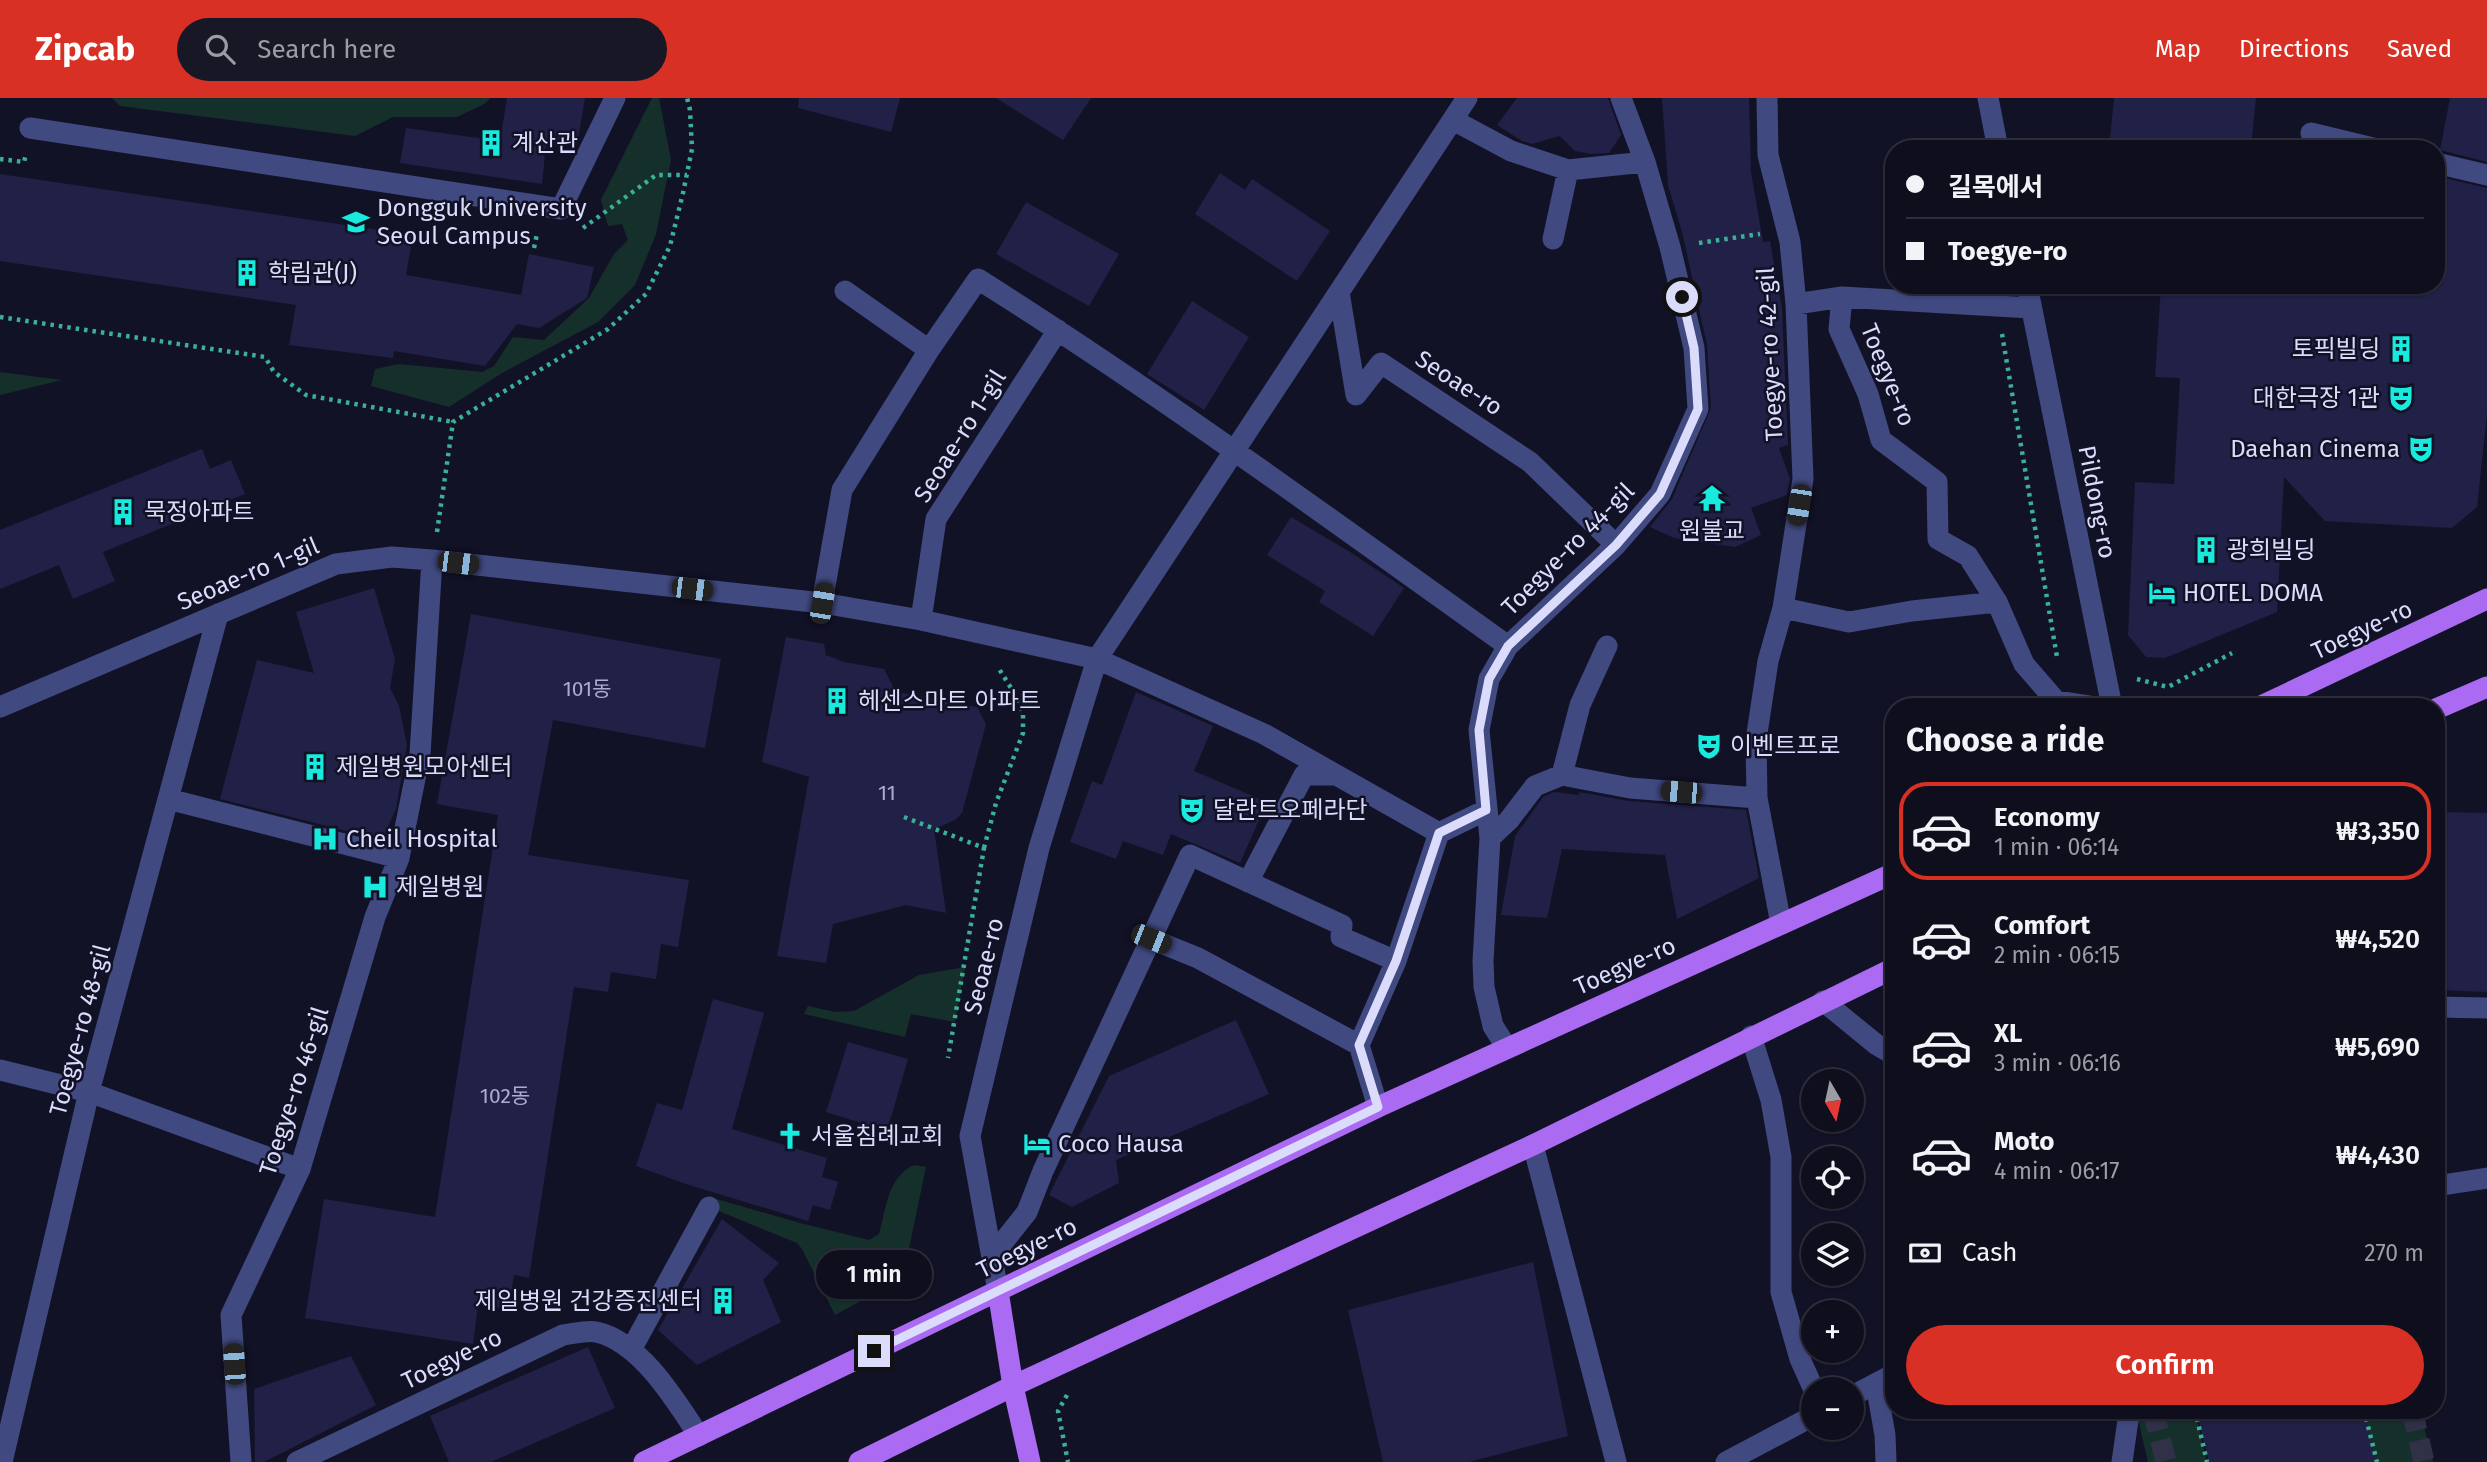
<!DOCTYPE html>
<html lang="en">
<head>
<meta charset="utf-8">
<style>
  :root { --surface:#0e0e1d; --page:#171726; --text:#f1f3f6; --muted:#9b9ca4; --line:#2e2e3b; --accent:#d93025 }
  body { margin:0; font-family:"Fira Sans","Noto Sans KR",sans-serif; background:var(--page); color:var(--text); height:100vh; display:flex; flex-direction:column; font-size:26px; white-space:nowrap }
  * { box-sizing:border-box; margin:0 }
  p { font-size:23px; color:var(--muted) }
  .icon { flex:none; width:38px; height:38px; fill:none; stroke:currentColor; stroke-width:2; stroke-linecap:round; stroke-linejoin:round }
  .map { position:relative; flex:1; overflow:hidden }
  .panel { position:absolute; left:1885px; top:600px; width:560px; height:721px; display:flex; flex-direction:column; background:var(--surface); border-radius:28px; box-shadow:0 2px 5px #0004,0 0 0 2px var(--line) }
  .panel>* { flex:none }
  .guide { position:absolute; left:1885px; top:42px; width:560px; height:154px; border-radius:28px; box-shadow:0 2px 5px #0004,0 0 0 2px var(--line); display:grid; align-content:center; height:154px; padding:0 21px; background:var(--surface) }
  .needle { width:46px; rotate:171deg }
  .buttons { position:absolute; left:1801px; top:971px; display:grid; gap:14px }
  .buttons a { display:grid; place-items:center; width:63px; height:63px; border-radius:50%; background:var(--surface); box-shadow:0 2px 5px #0004,0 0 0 2px var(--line); font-size:35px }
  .end { position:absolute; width:32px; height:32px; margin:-16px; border:9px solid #dbdcfc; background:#111; box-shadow:0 0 0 4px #111 }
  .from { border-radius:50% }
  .bubble { position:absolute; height:49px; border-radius:24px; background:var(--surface); box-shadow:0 2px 5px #0004,0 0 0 2px var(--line); font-size:23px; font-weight:600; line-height:49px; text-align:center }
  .car { position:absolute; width:21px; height:42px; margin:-21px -10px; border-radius:9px; box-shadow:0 0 5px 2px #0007; background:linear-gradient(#222 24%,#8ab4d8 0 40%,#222 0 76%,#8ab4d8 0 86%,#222 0) }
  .guide b { display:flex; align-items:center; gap:24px; height:66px; font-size:26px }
  .guide b+b { border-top:2px solid var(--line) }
  .guide i { width:18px; height:18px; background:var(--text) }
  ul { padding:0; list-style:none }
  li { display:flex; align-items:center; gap:21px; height:98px; margin:0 14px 10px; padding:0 7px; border:4px solid transparent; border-radius:28px }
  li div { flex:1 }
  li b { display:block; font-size:26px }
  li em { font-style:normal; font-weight:600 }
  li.active { border-color:var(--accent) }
  li>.icon { width:63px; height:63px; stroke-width:1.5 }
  h2 { padding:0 21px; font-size:32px; line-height:84px }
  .pay { display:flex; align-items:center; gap:18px; height:77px; padding:0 21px; font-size:26px }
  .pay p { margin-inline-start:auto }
  .cta { display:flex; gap:14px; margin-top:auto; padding:14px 21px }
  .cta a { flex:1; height:80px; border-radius:42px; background:var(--accent); color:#fff; font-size:28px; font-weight:600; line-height:80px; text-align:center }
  header { display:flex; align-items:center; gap:42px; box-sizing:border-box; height:98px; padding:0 35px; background:var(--accent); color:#fff }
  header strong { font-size:33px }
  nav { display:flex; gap:38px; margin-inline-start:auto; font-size:24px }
  .search { width:490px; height:63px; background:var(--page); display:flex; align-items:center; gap:18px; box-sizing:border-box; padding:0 24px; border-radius:38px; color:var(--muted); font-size:26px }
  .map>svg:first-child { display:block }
  .green { fill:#15302b }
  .building { fill:#212046 }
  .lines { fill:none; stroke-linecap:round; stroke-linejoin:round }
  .minor-tunnel { stroke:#303047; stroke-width:21; stroke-dasharray:21 10; stroke-linecap:butt }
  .path { stroke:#3bb096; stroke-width:4.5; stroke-dasharray:3.5 5; stroke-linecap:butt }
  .minor { stroke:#414981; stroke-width:21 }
  .major { stroke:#aa6bf2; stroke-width:21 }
  .route { stroke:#dbdcfc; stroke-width:9 }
  .labels { text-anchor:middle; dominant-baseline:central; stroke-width:5; stroke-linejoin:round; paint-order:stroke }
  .number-label { font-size:21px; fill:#acadce }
  .poi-label { font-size:24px; fill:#dbdcfc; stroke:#121227; text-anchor:start }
  .street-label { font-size:24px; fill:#dbdcfc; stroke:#121227 }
</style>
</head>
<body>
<header>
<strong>Zipcab</strong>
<div class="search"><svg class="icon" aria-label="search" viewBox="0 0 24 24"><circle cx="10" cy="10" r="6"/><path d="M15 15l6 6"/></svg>Search here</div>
<nav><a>Map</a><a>Directions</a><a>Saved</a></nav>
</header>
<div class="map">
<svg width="2487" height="1364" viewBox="0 0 2487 1364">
  <rect width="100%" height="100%" fill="#121227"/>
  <path class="green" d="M 112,0 L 490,0 L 486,5 L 457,19 L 393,19 L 355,38 L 120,8 Z
    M 652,0 L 659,0 L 671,62 L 656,136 L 635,187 L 598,224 L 502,275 L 449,309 L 371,288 L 375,271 L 399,266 L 482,274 L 494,268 L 513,239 L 544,242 L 589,200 L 614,156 L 628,142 L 622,126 L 608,128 L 601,102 Z
    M 0,274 L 62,282 L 0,297 Z
    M 965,869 L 955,924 L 911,916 L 905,939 L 804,916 L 808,908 L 835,914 L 854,913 L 919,877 Z
    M 914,1067 L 926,1069 L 904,1175 L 896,1184 L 835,1217 L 802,1151 L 797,1145 L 709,1109 L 713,1100 L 800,1125 L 869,1142 L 879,1136 C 887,1109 887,1080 914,1067 Z
    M 2136,1313 L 2195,1313 L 2207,1364 L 2148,1364 Z
    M 2363,1313 L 2420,1313 L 2433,1364 L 2376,1364 Z"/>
  <path class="building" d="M 507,0 L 585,0 L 577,47 L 546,47 L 542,86 L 400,65 L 406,30 L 500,43 Z
    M 799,0 L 900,0 L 891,34 L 798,10 Z
    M 996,0 L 1091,0 L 1063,42 Z
    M 1517,0 L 1608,0 L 1621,37 L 1609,55 L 1591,56 L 1575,53 L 1560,38 L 1532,46 L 1522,43 L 1497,27 Z
    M 1662,0 L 1749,0 L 1751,74 L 1763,144 L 1770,143 L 1782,210 L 1788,347 L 1779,350 L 1790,381 L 1787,397 L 1751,410 L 1761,437 L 1735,449 L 1674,440 L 1650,429 L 1672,401 L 1711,310 L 1707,247 L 1682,134 L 1668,87 Z
    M 2114,0 L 2256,0 L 2251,51 L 2109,51 Z
    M 2450,0 L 2487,0 L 2487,64 L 2440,52 Z
    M 1220,75 L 1245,92 L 1252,81 L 1330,133 L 1297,183 L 1195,116 Z
    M 0,76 L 413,137 L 406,177 L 521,197 L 529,156 L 594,169 L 587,200 L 539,230 L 517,226 L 485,268 L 394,253 L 393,260 L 289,247 L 296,207 L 0,163 Z
    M 2436,78 L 2487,90 L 2487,316 L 2477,409 L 2452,430 L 2325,423 L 2284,379 L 2277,514 L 2165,560 L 2146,559 L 2128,537 L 2135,384 L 2174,386 L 2180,280 L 2155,279 L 2161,188 L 2320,196 L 2321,187 L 2436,187 Z
    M 1026,104 L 1119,156 L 1089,208 L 996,156 Z
    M 1192,203 L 1249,239 L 1204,312 L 1147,276 Z
    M 202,351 L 210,371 L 231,362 L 245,396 L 103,454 L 115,483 L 73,501 L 59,467 L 0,491 L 0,432 Z
    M 1291,419 L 1350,454 L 1404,490 L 1373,538 L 1319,504 L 1325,493 L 1267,457 Z
    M 374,490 L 395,561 L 390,590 L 399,608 L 407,647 L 396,711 L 382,742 L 220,701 L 257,562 L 314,575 L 296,514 Z
    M 471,516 L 721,561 L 705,650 L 553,622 L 528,757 L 689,782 L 678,849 L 661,846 L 656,881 L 611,874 L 608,894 L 574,889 L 529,1180 L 514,1177 L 509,1211 L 478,1207 L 473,1246 L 305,1220 L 324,1101 L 435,1119 L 498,717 L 437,706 Z
    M 786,539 L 824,546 L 826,557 L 844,564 L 884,571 L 896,594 L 977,609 L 986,626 L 962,715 L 955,722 L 934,731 L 946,815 L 906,807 L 833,826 L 826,865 L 777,858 L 809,679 L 762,664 Z
    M 1136,594 L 1213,628 L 1194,673 L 1267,704 L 1240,765 L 1171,736 L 1163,757 L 1123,743 L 1116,761 L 1070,744 L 1092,683 L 1102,687 Z
    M 1554,694 L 1579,697 L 1579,694 L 1629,703 L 1746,712 L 1759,780 L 1677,821 L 1665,757 L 1562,751 L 1547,820 L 1501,817 L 1515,738 L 1543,699 Z
    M 2436,714 L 2487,715 L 2487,894 L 2436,892 Z
    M 713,901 L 764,915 L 732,1031 L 827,1060 L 822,1079 L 838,1084 L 830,1112 L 813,1107 L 808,1123 L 686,1086 L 636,1068 L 657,1005 L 682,1012 Z
    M 1236,922 L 1269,996 L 1116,1062 L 1119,1085 L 1072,1109 L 1049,1097 L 1109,978 Z
    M 848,944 L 908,961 L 887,1033 L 826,1014 Z
    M 722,1121 L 779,1165 L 763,1182 L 781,1224 L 697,1267 L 658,1232 Z
    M 1533,1164 L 1568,1338 L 1469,1364 L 1383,1364 L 1348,1212 Z
    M 588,1249 L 615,1310 L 491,1364 L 449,1364 L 430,1318 Z
    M 351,1258 L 376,1307 L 264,1364 L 255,1364 L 254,1291 Z
    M 2196,1312 L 2363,1312 L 2376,1364 L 2209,1364 Z"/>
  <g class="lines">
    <path class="minor-tunnel" d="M 2153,1312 L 2166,1364
      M 2412,1312 L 2424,1364"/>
    <path class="path" d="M 0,61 L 24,64 L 26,56
      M 583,130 L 656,77 L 687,77
      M 1699,145 L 1760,136
      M 534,150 L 537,136
      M 0,219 L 265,259 L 274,274 L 306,297 L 453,324
      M 2002,236 L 2057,559
      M 437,434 L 453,324 L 608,231 L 646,196 L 670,148 L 683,95 L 692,51 L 690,12 L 687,0
      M 2137,581 L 2168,589 L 2232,555
      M 904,719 L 984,750 L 948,960
      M 984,750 L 996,705 L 1023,635 L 1023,615 L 1013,593 L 999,571
      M 1067,1297 L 1058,1313 L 1068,1364
      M 2195,1312 L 2207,1364
      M 2364,1312 L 2377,1364"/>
    <path class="minor" d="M 1767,0 L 1768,57 L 1790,144 L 1796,206 L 1803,381 L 1783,510 L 1768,563 L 1756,642 L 1757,700 L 1781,826
      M 1988,0 L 1998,51
      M 1453,22 L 1511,53 L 1568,72 L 1645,64
      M 30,30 L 561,111 L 615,0
      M 2311,35 L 2377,51
      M 2436,65 L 2487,77
      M 1553,141 L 1568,72
      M 2027,187 L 2112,609
      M 845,193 L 929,252
      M 1339,194 L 1356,297 L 1381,265 L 1530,364 L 1616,447
      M 1842,199 L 1839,231 L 1868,296 L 1881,342 L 1937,384 L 1938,441 L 1968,458 L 1997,504 L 2024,566 L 2056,603 L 2095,609
      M 1796,206 L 1842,199 L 2031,210
      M 822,505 L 842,392 L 929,252 L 978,181 C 1160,296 1333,423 1508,548
      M 1783,510 L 1849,524 L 1912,513 L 1997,504
      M 921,522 L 936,421 L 1058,232
      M 0,609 L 336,466 L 392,459 L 432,462 L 822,505 L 921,522 L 1097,561 L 1264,636 L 1439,735 L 1486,712
      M 1562,677 L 1630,690 L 1757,700
      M 168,701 L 399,760
      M 1490,740 L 1509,722 L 1535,688 L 1562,677 L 1580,607 L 1607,548
      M 1248,784 L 1304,677 L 1335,677
      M 1151,841 L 1198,860 L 1359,947
      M 1396,863 L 1439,735
      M 1823,903 L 1877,947 L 1894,957
      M 2436,909 L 2487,910
      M 1751,938 L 1771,1002 L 1781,1059 L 1781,1194 L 1800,1261 L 1814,1292
      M 1507,950 L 1493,928 L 1484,889 L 1483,863 L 1490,740 L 1479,632 L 1489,581 L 1508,548 L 1616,447 L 1660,396 L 1698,311 L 1694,250 L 1670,149 L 1645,64 L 1621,0
      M 0,972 L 89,994 L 300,1071
      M 1533,1047 L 1616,1364
      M 2436,1088 L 2487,1080
      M 992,1158 L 1027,1114 L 1043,1073 L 1190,757 L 1342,827 L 1341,839 L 1396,863 L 1359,947 L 1378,1009
      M 998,1193 L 970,1038 L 1039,750 L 1097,561 L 1467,0
      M 632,1250 L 709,1109
      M 1876,1286 L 1885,1337 L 1886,1364
      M 1852,1298 L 1894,1276
      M 2,1364 L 89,994 L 218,516
      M 241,1364 L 231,1217 L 300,1071 L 375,819 L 399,760 L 420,656 L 432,462
      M 297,1364 L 563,1237 C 573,1236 587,1232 596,1234 C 640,1243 676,1303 699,1338
      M 1726,1364 L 1813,1318
      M 2122,1364 L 2128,1322"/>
    <path class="major" d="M 2259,609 L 2487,501
      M 2436,611 L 2487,589
      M 998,1193 L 1013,1288 L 1030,1364
      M 644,1364 L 1378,1009 L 1894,775
      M 859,1364 L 1013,1288 L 1533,1047 L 1894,870"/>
  </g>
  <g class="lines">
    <path class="route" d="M 874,1253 L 1378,1009 L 1359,947 L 1396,863 L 1439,735 L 1486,712 L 1479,632 L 1489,581 L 1508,548 L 1616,447 L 1660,396 L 1698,311 L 1694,250 L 1682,199"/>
  </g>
  <defs>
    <symbol id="building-bare" viewBox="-9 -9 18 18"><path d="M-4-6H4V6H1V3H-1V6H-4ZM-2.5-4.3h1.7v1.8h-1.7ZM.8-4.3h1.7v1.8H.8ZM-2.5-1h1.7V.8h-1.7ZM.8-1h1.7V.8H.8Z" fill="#18ebde" stroke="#121227" stroke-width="2.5" paint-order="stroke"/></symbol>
    <symbol id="university-bare" viewBox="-9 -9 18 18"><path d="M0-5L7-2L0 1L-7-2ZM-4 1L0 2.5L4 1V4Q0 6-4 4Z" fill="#18ebde" stroke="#121227" stroke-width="2.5" paint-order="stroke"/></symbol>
    <symbol id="theatre-bare" viewBox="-9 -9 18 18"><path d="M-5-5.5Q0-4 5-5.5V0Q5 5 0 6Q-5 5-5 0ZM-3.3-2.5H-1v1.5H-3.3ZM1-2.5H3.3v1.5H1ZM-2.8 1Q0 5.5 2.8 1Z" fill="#18ebde" stroke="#121227" stroke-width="2.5" paint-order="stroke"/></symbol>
    <symbol id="temple-bare" viewBox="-9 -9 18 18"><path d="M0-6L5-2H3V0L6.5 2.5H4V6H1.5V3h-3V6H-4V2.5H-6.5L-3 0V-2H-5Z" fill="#18ebde" stroke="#121227" stroke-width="2.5" paint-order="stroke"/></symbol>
    <symbol id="hotel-bare" viewBox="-9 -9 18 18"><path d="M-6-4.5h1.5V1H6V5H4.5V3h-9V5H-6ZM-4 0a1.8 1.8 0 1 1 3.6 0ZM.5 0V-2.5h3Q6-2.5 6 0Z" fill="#18ebde" stroke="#121227" stroke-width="2.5" paint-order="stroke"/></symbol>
    <symbol id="hospital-bare" viewBox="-9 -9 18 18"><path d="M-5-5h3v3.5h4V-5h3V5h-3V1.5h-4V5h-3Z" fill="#18ebde" stroke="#121227" stroke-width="2.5" paint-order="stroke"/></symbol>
    <symbol id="church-bare" viewBox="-9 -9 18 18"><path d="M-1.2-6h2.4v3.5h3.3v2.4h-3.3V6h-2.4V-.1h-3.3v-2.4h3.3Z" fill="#18ebde" stroke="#121227" stroke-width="2.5" paint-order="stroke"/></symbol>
  </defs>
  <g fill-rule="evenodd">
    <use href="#building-bare" x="472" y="26" width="38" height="38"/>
    <use href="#university-bare" x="337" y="105" width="38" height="38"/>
    <use href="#building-bare" x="228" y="156" width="38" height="38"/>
    <use href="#building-bare" x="2382" y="232" width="38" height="38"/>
    <use href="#theatre-bare" x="2382" y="281" width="38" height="38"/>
    <use href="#theatre-bare" x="2402" y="332" width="38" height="38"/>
    <use href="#temple-bare" x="1693" y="381" width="38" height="38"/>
    <use href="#building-bare" x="104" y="395" width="38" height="38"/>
    <use href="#building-bare" x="2187" y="433" width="38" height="38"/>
    <use href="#hotel-bare" x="2143" y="476" width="38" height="38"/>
    <use href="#building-bare" x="818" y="584" width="38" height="38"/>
    <use href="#theatre-bare" x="1690" y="629" width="38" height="38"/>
    <use href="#building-bare" x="296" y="650" width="38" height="38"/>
    <use href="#theatre-bare" x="1173" y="693" width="38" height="38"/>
    <use href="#hospital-bare" x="306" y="722" width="38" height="38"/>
    <use href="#hospital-bare" x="356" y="770" width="38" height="38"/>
    <use href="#church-bare" x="771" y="1019" width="38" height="38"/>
    <use href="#hotel-bare" x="1018" y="1027" width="38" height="38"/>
    <use href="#building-bare" x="704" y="1184" width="38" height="38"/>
  </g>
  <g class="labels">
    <g class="number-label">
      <text x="587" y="591">101동</text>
      <text x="887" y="695">11</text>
      <text x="505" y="998">102동</text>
    </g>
    <g class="poi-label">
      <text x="512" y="45">계산관</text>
      <text x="377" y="110">Dongguk University<tspan x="377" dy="28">Seoul Campus</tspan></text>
      <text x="268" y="175">학림관(J)</text>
      <text x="2380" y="251" text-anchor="end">토픽빌딩</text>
      <text x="2380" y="300" text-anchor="end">대한극장 1관</text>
      <text x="2400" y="351" text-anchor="end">Daehan Cinema</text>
      <text x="144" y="414">묵정아파트</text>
      <text x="1712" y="433" text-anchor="middle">원불교</text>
      <text x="2227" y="452">광희빌딩</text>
      <text x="2183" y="495">HOTEL DOMA</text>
      <text x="858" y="603">헤센스마트 아파트</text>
      <text x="1730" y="648">이벤트프로</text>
      <text x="336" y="669">제일병원모아센터</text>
      <text x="1213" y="712">달란트오페라단</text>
      <text x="346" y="741">Cheil Hospital</text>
      <text x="396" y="789">제일병원</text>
      <text x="811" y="1038">서울침례교회</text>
      <text x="1058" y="1046">Coco Hausa</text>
      <text x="702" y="1203" text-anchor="end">제일병원 건강증진센터</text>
    </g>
    <g class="street-label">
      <text transform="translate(1770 256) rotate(-93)">Toegye-ro 42-gil</text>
      <text transform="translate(1888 277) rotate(68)">Toegye-ro</text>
      <text transform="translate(1459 285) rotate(33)">Seoae-ro</text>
      <text transform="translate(960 338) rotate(-58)">Seoae-ro 1-gil</text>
      <text transform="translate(2097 404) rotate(79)">Pildong-ro</text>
      <text transform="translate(1568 451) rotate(-45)">Toegye-ro 44-gil</text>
      <text transform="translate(248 476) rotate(-23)">Seoae-ro 1-gil</text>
      <text transform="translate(2362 532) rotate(-25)">Toegye-ro</text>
      <text transform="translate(984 868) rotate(-76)">Seoae-ro</text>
      <text transform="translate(1625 868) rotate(-24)">Toegye-ro</text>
      <text transform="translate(80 932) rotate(-75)">Toegye-ro 48-gil</text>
      <text transform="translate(294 993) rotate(-72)">Toegye-ro 46-gil</text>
      <text transform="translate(1027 1150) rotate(-26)">Toegye-ro</text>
      <text transform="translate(452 1261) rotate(-26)">Toegye-ro</text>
    </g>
  </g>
</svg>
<div class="buttons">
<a><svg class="needle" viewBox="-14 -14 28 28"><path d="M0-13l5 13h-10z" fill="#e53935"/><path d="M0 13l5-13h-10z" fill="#9b9ca4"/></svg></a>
<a><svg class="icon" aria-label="locate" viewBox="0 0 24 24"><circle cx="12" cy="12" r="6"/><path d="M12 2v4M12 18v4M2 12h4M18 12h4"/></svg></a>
<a><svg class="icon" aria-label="layers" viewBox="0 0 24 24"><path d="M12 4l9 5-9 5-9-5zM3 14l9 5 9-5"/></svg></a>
<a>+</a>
<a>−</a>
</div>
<i class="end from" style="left:1682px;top:199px"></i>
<i class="end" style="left:874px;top:1253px"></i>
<div class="bubble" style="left:816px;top:1152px;width:116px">1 min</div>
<i class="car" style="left:1799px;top:407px;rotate:189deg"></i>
<i class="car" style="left:458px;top:465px;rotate:97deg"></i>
<i class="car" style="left:692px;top:491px;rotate:97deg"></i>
<i class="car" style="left:822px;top:505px;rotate:10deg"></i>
<i class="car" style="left:1681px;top:694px;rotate:275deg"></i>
<i class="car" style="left:1151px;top:841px;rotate:112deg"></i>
<i class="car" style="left:234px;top:1266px;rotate:356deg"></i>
<div class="guide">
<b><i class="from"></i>길목에서</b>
<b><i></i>Toegye-ro</b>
</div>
<section class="panel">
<h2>Choose a ride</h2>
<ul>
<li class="active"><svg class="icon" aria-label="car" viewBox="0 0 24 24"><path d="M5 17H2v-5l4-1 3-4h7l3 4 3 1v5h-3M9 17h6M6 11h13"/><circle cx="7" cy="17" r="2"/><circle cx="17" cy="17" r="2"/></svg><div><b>Economy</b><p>1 min · 06:14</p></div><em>₩3,350</em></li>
<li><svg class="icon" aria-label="car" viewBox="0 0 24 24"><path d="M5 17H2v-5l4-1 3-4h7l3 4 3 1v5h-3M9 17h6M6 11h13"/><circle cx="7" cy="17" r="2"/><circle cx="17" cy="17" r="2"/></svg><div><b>Comfort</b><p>2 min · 06:15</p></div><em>₩4,520</em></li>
<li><svg class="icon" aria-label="car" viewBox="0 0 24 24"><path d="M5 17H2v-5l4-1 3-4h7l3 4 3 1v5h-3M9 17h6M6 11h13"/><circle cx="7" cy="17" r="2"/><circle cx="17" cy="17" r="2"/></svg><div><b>XL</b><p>3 min · 06:16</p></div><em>₩5,690</em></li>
<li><svg class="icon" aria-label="car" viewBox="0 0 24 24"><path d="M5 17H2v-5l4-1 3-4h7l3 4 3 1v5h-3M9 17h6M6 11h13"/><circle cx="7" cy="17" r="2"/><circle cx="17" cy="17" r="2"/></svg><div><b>Moto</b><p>4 min · 06:17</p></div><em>₩4,430</em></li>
</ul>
<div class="pay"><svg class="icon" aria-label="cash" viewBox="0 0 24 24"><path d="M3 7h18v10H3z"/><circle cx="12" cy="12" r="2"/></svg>Cash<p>270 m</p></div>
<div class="cta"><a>Confirm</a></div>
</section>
</div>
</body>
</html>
